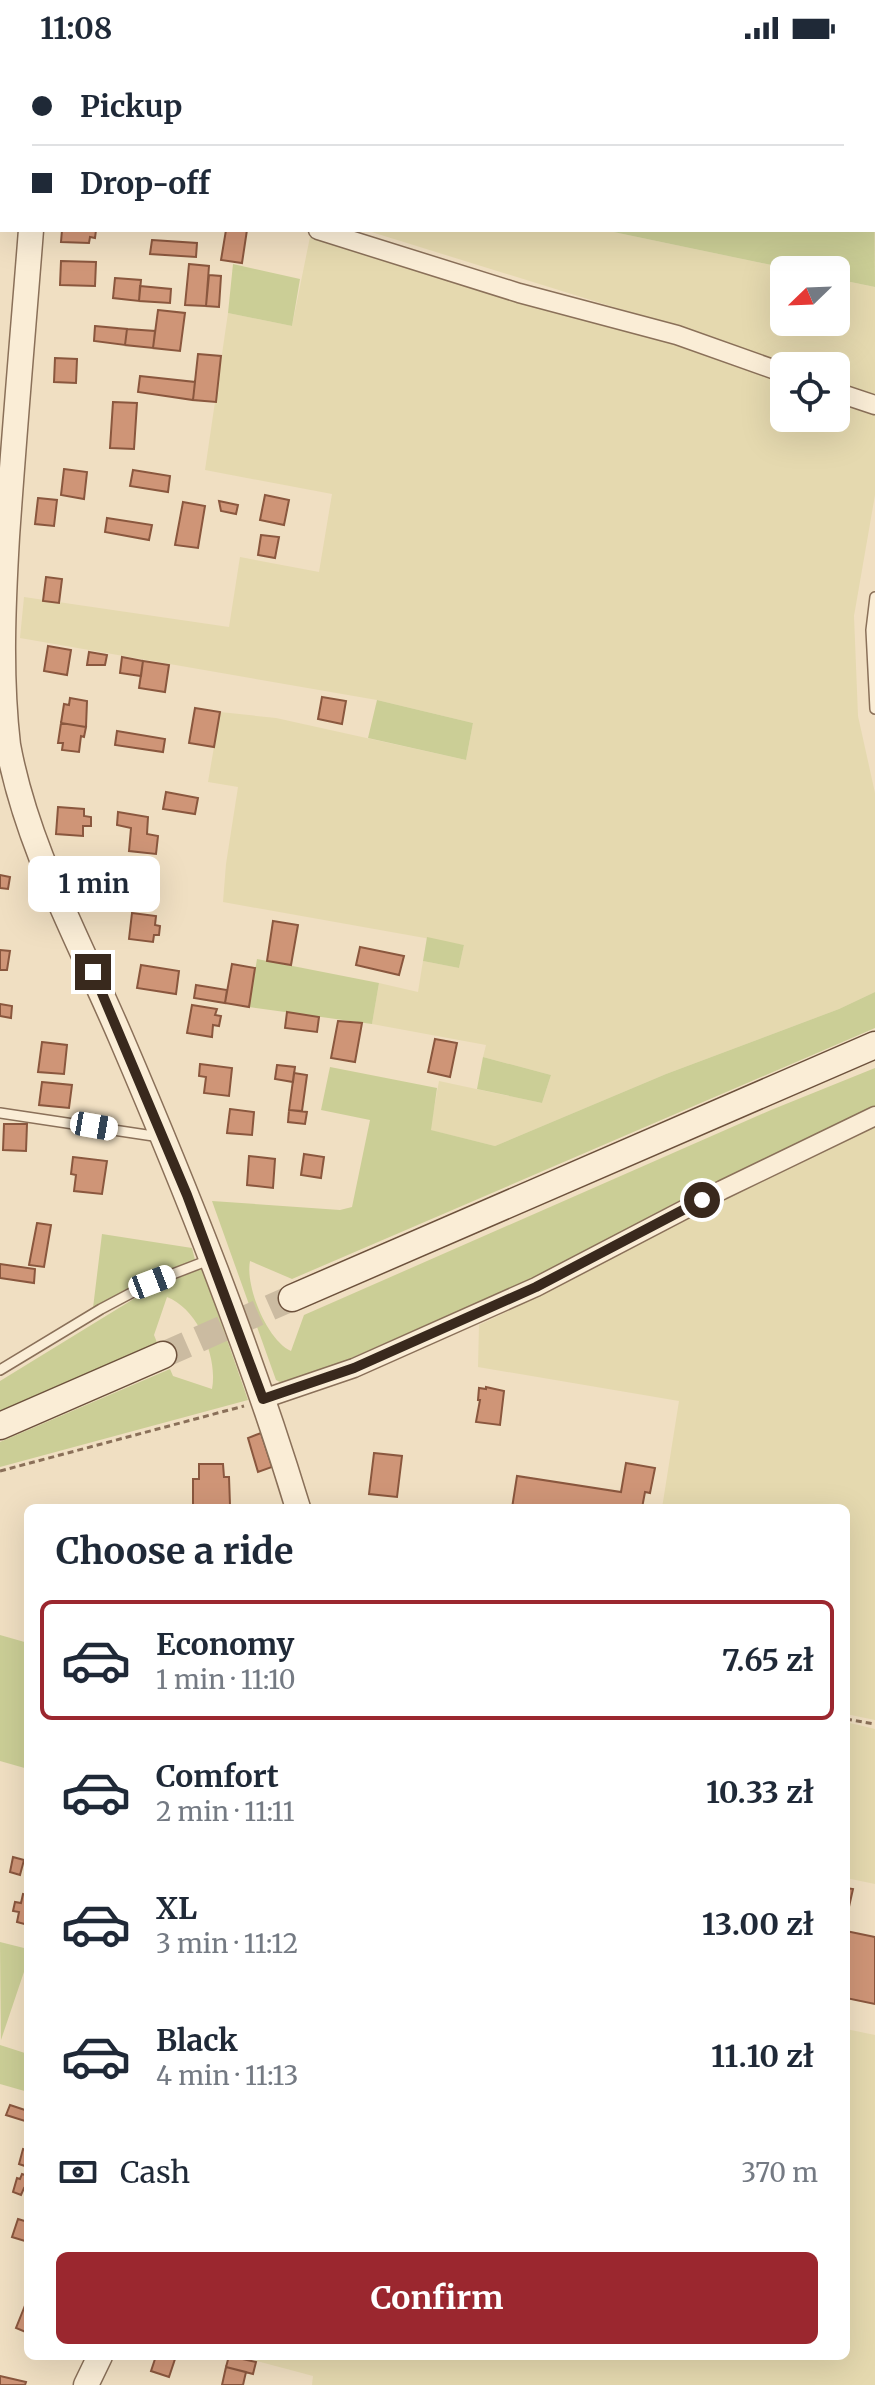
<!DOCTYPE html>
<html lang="en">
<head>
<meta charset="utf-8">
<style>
  :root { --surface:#fff; --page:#f6f6f7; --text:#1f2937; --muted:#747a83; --line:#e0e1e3; --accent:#9b272f }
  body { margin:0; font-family:Merriweather,serif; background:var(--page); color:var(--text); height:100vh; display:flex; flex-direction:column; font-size:30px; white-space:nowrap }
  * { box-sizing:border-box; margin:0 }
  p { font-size:26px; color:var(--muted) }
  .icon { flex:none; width:44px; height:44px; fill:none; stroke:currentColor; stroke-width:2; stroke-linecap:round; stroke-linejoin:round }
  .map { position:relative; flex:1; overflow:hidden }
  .sheet { position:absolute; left:24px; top:1448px; width:826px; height:856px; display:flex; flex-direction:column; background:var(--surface); border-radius:12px; box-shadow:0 8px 32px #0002 }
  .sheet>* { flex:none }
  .top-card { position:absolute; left:0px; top:0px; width:876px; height:176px; box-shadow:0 8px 32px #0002; display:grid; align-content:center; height:176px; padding:0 32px; background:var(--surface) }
  .needle { width:52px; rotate:247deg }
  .buttons { position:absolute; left:770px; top:200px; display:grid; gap:16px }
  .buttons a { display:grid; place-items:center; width:80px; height:80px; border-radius:12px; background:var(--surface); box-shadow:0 8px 32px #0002; font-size:40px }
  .end { position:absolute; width:36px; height:36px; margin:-18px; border:10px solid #39291d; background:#fff; box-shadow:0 0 0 4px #fff }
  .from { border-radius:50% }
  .bubble { position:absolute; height:56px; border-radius:12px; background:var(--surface); box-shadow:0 8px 32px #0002; font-size:26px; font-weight:700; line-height:56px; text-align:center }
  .car { position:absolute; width:24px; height:48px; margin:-24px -12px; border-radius:10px; box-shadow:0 0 6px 2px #0007; background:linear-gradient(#fff 24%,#345 0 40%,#fff 0 76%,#345 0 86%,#fff 0) }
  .top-card b { display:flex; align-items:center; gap:28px; height:76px; font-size:30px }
  .top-card b+b { border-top:2px solid var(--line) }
  .top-card i { width:20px; height:20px; background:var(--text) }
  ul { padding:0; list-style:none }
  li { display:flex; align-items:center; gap:24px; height:120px; margin:0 16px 12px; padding:0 16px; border:4px solid transparent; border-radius:12px }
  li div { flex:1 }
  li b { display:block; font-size:30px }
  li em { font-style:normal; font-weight:700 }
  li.on { border-color:var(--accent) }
  li>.icon { width:72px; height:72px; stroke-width:1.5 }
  h2 { padding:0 32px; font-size:36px; line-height:96px }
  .pay { display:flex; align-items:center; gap:20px; height:88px; padding:0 32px; font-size:30px }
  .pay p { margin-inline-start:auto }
  .primary-button { display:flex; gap:16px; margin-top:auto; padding:16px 32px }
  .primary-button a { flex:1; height:92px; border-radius:12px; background:var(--accent); color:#fff; font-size:32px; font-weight:700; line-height:92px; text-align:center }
  .status { display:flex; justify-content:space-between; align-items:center; height:56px; padding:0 40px; background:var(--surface); direction:ltr }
  .status svg { height:22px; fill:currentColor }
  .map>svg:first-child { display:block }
  .farmland { fill:#e5d9af }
  .green { fill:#cbce96 }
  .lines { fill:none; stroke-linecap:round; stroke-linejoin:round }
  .stream { stroke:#6b9185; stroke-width:5 }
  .building { fill:#cf9577; stroke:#8a573e; stroke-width:2 }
  .secondary-tunnel { stroke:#cbbba1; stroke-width:26; stroke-dasharray:26 13; stroke-linecap:butt }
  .service-casing { stroke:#8a7059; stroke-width:12 }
  .minor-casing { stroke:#8a7059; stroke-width:21 }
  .tertiary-casing { stroke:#8a7059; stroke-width:27 }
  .secondary-casing { stroke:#6c513c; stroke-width:29 }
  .path { stroke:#8a7059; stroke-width:3; stroke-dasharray:6 4; stroke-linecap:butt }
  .service { stroke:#faedd6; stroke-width:9 }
  .minor { stroke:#faedd6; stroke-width:18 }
  .tertiary { stroke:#faedd6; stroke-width:24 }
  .secondary { stroke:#faedd6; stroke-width:26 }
  .route { stroke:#39291d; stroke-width:10 }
</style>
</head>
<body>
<div class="status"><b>11:08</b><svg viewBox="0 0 49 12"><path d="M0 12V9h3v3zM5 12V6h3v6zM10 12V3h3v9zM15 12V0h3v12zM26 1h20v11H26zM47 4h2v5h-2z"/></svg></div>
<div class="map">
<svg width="875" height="2329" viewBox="0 0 875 2329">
  <rect width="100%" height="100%" fill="#f0dfc2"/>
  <path class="farmland" d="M 555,0 L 875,0 L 875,86 L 874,2 L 555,2 Z
    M 365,174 L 604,174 L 795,214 L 784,214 L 784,266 L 836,266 L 836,223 L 875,231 L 875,341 L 836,327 L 836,310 L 791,310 L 710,281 Z
    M 311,176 L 675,286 L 784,325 L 784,362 L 836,362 L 836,343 L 875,359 L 875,439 L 854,560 L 858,660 L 875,737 L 875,936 L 839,953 L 666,1018 L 495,1090 L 430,1074 L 439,1025 L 542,1047 L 551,1019 L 483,1001 L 486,989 L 372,968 L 379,927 L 418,936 L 423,905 L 459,912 L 464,889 L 223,846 L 226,808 L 238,731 L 208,726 L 220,656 L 276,662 L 466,704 L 473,667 L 377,644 L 20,582 L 24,541 L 229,571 L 240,501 L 319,516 L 332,438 L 205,414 L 228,257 L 292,270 Z
    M 875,1070 L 875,1664 L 846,1658 L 846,1452 L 662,1452 L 679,1345 L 478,1311 L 479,1269 L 519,1250 L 527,1241 L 612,1202 L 676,1164 Z
    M 846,1666 L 875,1673 L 875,1828 L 846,1822 Z
    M 846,1973 L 875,1979 L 875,2329 L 312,2329 L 313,2320 L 238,2300 L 846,2300 Z"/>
  <path class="green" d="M 123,0 L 555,0 L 130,2 Z
    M 874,86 L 875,231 L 836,223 L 836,214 L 795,214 L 604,174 L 874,174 Z
    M 233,208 L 300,223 L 292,270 L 228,257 Z
    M 377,644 L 473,667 L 466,704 L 368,682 Z
    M 427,881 L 464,889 L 459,912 L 423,905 Z
    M 257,903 L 379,927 L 372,968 L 249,951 Z
    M 875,936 L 875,972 L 292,1223 L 250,1205 C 245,1230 267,1284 291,1295 L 304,1259 L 771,1054 L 875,1012 L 875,1052 L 688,1140 L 553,1213 L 322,1315 L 282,1327 L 276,1324 L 212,1145 L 340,1154 L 352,1151 L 370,1064 L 321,1054 L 330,1011 L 437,1032 L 431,1074 L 495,1090 L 666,1018 L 839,953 Z
    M 483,1001 L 551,1019 L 542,1047 L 477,1033 Z
    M 102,1178 L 192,1192 L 195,1204 L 140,1226 L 93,1252 Z
    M 202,1212 L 248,1344 L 0,1411 L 0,1386 L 170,1313 L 173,1320 L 212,1333 C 218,1301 198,1253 167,1241 L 154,1279 L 158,1289 L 0,1358 L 0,1325 L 145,1236 Z
    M 0,1579 L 28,1587 L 28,1713 L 0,1705 Z
    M 0,1886 L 28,1893 L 28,1904 L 1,1984 Z
    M 0,1989 L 28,1998 L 28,2036 L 0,2028 Z"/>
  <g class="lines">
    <path class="stream" d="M 0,19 L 2,20"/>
  </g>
  <path class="building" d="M 0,44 L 2,45 L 2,97 L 0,96 Z
    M 62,174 L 96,174 L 95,182 L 90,181 L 89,187 L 61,186 Z
    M 226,174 L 247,174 L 242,207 L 221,204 Z
    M 152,184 L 197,187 L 196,201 L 150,198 Z
    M 61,205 L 96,206 L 95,230 L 60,229 Z
    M 189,208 L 209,210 L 206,250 L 185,249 Z
    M 209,219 L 221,220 L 219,251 L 206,250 Z
    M 115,222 L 141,224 L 139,245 L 113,242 Z
    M 140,230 L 171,233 L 170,247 L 139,245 Z
    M 158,254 L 185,257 L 180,295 L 153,292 Z
    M 95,270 L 127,273 L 125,289 L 94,285 Z
    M 127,273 L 155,275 L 153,292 L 125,289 Z
    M 198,298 L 221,300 L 216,346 L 193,344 Z
    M 55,302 L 77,303 L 76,327 L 54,326 Z
    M 140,320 L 195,326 L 193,344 L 138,336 Z
    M 113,346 L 137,347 L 134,393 L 110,392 Z
    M 64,413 L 87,416 L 84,443 L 61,439 Z
    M 133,414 L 170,420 L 168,436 L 130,430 Z
    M 265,439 L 289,444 L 284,469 L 260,464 Z
    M 38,442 L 57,444 L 54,470 L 35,468 Z
    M 219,445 L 238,449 L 236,458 L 221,455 Z
    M 183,446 L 205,450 L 198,492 L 175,489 Z
    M 107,462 L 152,469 L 149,484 L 105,476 Z
    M 261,479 L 279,481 L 275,502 L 258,499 Z
    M 46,521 L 62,523 L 59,547 L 43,545 Z
    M 48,590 L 71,594 L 67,619 L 44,615 Z
    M 89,596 L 107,599 L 105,609 L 87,609 Z
    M 122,601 L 143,605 L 141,620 L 120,617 Z
    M 143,605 L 169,609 L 165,636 L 139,632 Z
    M 322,641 L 346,645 L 342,668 L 318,663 Z
    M 70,642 L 87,645 L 86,671 L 61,667 L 64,648 L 69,649 Z
    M 195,652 L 220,656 L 214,691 L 189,687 Z
    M 61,667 L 86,671 L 84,681 L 81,680 L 79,696 L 62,694 L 63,687 L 58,687 Z
    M 117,675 L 165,683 L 163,696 L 115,689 Z
    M 166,736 L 198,742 L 195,758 L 163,753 Z
    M 58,751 L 84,753 L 84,760 L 91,761 L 91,770 L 83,770 L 83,780 L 56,778 Z
    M 118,756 L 148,761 L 147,778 L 158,780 L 156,798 L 129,795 L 131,772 L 117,769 Z
    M 72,805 L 90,805 L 90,829 L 72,830 Z
    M 0,819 L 10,821 L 8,833 L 0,832 Z
    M 132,857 L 156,860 L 155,869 L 160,870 L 159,879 L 154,879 L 153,886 L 129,883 Z
    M 273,865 L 298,869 L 291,909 L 267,905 Z
    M 360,891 L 404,900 L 399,919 L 356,909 Z
    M 0,894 L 10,895 L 7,914 L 0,914 Z
    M 232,908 L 255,912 L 249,951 L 225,947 Z
    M 141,909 L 179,915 L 176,938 L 137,932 Z
    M 196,929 L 227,934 L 225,947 L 194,942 Z
    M 0,948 L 12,950 L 11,962 L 0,960 Z
    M 192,949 L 217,953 L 215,959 L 221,960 L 219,970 L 213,969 L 212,981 L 187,977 Z
    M 287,956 L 319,961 L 317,976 L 285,972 Z
    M 338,965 L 362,967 L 355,1006 L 331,1002 Z
    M 435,983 L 457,987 L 450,1021 L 428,1016 Z
    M 42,986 L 67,989 L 64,1018 L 38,1016 Z
    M 200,1008 L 232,1012 L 229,1040 L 204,1037 L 206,1021 L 199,1020 Z
    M 277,1009 L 295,1011 L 293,1026 L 275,1023 Z
    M 294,1017 L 307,1019 L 302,1055 L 289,1054 Z
    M 42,1026 L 72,1029 L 69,1052 L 39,1049 Z
    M 230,1053 L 254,1056 L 252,1079 L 227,1077 Z
    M 289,1054 L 307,1056 L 305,1068 L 288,1066 Z
    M 4,1068 L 27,1068 L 26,1095 L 3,1094 Z
    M 304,1098 L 324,1101 L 321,1122 L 301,1119 Z
    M 249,1100 L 275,1103 L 273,1132 L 247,1129 Z
    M 73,1101 L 107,1105 L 102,1138 L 74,1135 L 76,1119 L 71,1118 Z
    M 37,1167 L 51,1169 L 44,1211 L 29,1209 Z
    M 0,1208 L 35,1213 L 34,1227 L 0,1222 Z
    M 486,1331 L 504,1335 L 500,1369 L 476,1366 L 480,1344 L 478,1344 L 479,1332 L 486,1333 Z
    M 261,1377 L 272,1411 L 258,1416 L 248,1382 Z
    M 374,1397 L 402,1400 L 397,1441 L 369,1438 Z
    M 626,1407 L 655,1412 L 650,1437 L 645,1436 L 642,1452 L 512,1452 L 517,1420 L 621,1436 Z
    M 199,1408 L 223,1408 L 224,1421 L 229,1421 L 230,1449 L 193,1449 L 193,1423 L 199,1423 Z
    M 13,1801 L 24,1804 L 20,1819 L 10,1816 Z
    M 846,1832 L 853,1833 L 846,1864 Z
    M 23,1838 L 28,1839 L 28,1869 L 17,1866 L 19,1856 L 13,1855 L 15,1846 L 21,1847 Z
    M 846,1875 L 875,1881 L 875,1948 L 846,1942 Z
    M 10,2049 L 28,2055 L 28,2066 L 6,2059 Z
    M 23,2093 L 28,2095 L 28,2111 L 19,2108 Z
    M 22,2118 L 28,2120 L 28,2134 L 24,2132 L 21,2139 L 13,2136 L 17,2122 L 20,2123 Z
    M 18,2163 L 28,2166 L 28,2186 L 12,2181 Z
    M 28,2242 L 28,2277 L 16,2272 Z
    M 156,2300 L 176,2300 L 169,2321 L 151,2315 Z
    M 229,2300 L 256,2306 L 253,2318 L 226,2311 Z
    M 226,2311 L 246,2316 L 243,2329 L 222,2329 Z
    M 0,2320 L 26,2326 L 25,2329 L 0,2329 Z"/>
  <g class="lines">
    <path class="secondary-tunnel" d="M 163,1299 L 292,1242"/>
    <defs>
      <path id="service" d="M 875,541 L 871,574 L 875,653
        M 0,1057 L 160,1081
        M 0,1314 L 101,1253 L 152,1226 L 209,1204"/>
      <path id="minor" d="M 318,174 L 519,237 L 677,279 L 784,317
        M 836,336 L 875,349
        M 263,1343 L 354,1312 L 536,1231 L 722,1134 L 875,1060"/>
      <path id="tertiary" d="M 0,0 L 2,2
        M 31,174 C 23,276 14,379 7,481 C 3,550 0,621 8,689 C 27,792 80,886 121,982 C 187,1136 249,1291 298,1452
        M 86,2329 L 100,2300"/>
      <path id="secondary" d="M 292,1242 L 875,989
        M 0,1370 L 163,1299"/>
    </defs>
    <use href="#service" class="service-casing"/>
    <use href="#minor" class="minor-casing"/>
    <use href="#tertiary" class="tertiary-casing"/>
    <use href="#secondary" class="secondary-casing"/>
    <path class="path" d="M 0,1415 L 244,1350
      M 846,1663 L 875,1668"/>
    <use href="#service" class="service"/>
    <use href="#minor" class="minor"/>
    <use href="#tertiary" class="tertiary"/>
    <use href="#secondary" class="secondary"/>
  </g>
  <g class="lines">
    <path class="route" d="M 93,916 L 187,1139 L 263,1343 L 354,1312 L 536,1231 L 702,1144"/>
  </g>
</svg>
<div class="buttons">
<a><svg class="needle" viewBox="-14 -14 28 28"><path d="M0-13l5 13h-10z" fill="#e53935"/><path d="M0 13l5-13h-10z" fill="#747a83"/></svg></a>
<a><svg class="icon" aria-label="locate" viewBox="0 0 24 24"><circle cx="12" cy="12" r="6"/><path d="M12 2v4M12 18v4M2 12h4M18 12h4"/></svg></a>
</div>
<i class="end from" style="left:702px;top:1144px"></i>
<i class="end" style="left:93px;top:916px"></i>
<div class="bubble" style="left:28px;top:800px;width:132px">1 min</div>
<i class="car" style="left:94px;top:1070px;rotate:100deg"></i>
<i class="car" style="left:152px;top:1226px;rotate:69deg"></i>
<div class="top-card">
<b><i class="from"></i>Pickup</b>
<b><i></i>Drop-off</b>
</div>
<section class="sheet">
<h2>Choose a ride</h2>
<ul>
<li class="on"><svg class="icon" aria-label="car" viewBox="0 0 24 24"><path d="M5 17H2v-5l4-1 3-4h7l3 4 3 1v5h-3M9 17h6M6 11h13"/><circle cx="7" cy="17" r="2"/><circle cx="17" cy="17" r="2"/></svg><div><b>Economy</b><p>1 min · 11:10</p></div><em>7.65 zł</em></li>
<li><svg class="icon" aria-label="car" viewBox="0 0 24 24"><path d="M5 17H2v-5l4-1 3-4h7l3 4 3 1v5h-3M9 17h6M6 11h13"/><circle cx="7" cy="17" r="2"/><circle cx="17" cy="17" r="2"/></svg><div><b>Comfort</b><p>2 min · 11:11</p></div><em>10.33 zł</em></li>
<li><svg class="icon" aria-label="car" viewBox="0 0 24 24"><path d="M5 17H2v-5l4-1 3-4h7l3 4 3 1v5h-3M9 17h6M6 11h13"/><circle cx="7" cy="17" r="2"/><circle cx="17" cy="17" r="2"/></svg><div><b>XL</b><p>3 min · 11:12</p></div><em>13.00 zł</em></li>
<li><svg class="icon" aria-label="car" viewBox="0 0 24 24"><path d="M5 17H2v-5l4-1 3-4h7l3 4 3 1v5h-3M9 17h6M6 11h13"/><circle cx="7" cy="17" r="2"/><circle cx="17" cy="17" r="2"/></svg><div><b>Black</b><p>4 min · 11:13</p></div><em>11.10 zł</em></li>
</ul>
<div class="pay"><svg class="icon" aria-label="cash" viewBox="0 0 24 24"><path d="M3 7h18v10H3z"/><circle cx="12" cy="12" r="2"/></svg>Cash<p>370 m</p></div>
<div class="primary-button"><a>Confirm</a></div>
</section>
</div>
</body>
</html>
